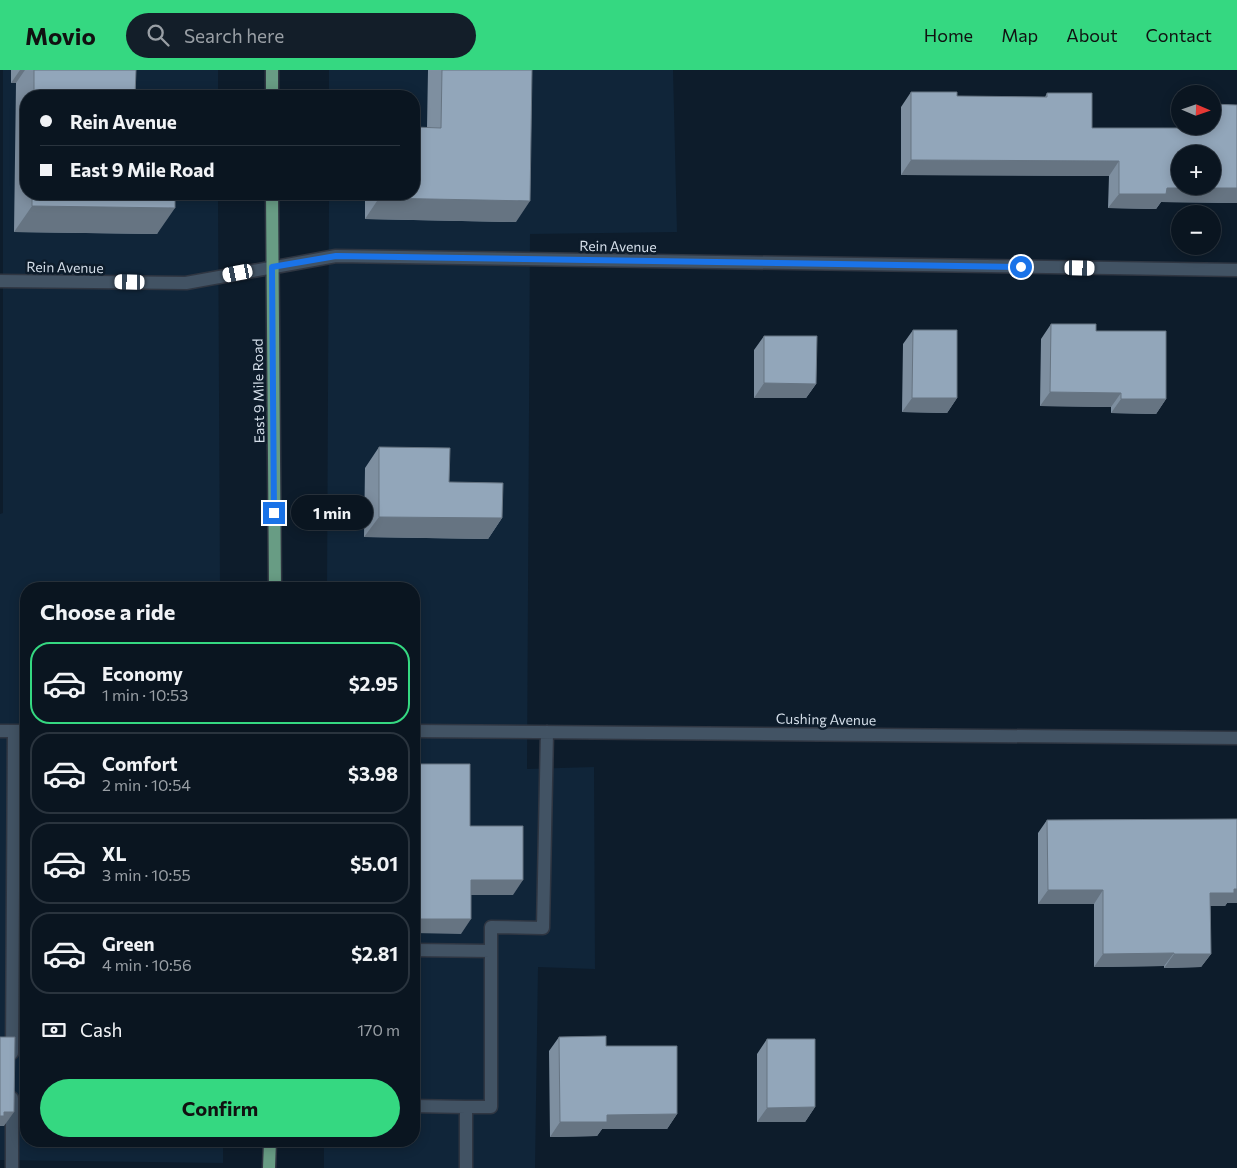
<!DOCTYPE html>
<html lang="en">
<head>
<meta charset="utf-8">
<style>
  :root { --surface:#0a1520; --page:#131e29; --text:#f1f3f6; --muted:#999fa5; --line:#2a343e; --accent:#35d881 }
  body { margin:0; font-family:Commissioner,sans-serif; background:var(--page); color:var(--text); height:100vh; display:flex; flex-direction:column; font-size:19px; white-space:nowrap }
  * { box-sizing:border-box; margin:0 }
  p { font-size:16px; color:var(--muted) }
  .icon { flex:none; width:28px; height:28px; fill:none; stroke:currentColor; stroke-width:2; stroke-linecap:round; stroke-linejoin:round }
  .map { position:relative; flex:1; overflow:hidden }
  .side { position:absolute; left:20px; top:512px; width:400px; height:565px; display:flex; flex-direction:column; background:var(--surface); border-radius:20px; box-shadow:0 2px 12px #0003,0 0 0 1px var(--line) }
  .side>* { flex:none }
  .top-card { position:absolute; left:20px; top:20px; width:400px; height:110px; border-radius:20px; box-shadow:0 2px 12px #0003,0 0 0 1px var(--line); display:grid; align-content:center; height:110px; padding:0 20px; background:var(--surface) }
  .needle { width:32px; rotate:92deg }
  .controls { position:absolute; left:1171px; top:15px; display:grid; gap:10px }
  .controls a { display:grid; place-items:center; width:50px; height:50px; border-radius:50%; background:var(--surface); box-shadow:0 2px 12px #0003,0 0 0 1px var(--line); font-size:25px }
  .end { position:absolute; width:22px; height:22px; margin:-11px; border:6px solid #1a73e8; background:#fff; box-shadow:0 0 0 2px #fff }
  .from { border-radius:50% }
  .bubble { position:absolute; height:35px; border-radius:18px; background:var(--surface); box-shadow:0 2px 12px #0003,0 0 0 1px var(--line); font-size:16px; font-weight:700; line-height:35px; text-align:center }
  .car { position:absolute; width:15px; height:30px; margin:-15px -8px; border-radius:6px; box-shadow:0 0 4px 1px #0007; background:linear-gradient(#fff 24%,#345 0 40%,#fff 0 76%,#345 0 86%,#fff 0) }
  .top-card b { display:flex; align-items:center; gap:18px; height:48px; font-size:19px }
  .top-card b+b { border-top:1px solid var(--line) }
  .top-card i { width:12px; height:12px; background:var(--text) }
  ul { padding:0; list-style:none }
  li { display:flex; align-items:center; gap:15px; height:82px; margin:0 10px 8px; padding:0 10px; border:2px solid var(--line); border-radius:20px }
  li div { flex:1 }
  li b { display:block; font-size:19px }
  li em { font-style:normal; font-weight:700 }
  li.active { border-color:var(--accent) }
  li>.icon { width:45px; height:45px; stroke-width:1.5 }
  h2 { padding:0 20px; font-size:22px; line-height:60px }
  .pay { display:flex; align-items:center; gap:12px; height:55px; padding:0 20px; font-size:19px }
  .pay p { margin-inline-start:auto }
  .cta { display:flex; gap:10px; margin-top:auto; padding:10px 20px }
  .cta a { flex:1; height:58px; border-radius:30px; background:var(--accent); color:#111; font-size:20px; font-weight:700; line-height:58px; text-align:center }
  header { display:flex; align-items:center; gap:30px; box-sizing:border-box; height:70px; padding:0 25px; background:var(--accent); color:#111 }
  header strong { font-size:24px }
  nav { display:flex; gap:28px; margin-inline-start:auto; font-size:18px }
  .search { width:350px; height:45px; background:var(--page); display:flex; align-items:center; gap:12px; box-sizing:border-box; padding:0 18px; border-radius:28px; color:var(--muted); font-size:19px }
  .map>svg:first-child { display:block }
  .built { fill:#102539 }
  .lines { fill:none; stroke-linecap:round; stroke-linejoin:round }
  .minor-casing { stroke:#2f3642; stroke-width:15 }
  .major-casing { stroke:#2f3642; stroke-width:15 }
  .minor { stroke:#425364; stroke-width:12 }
  .major { stroke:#689c84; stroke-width:12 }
  .wall { fill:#7e8fa0 }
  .shaded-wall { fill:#667482 }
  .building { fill:#92a6ba; stroke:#667482; fill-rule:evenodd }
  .route { stroke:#1a73e8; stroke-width:6 }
  .labels { text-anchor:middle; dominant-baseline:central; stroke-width:5; stroke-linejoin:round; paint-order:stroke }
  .street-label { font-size:14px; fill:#d5dfea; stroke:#0d1c2b }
</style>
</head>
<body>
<header>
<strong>Movio</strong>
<div class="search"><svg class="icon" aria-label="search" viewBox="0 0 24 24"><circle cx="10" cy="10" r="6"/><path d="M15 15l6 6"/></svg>Search here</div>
<nav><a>Home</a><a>Map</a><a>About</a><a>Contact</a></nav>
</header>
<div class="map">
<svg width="1237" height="1098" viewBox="0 0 1237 1098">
  <rect width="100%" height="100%" fill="#0d1c2b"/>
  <path class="built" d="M 3,0 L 218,0 L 218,26 L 26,26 L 26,124 L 218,124 L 220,519 L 26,519 L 26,1071 L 223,1071 L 223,1093 L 0,1090 L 0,444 L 3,443 Z
    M 329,0 L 673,0 L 677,162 L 530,164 L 527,699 L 594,697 L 595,899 L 538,897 L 535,1098 L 324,1098 L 324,1071 L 414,1071 L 414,519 L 327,519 L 329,124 L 414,124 L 414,26 L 329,26 Z"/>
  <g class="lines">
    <defs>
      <path id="minor" d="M 0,211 L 186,213 L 336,186 L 1237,200
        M 0,661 L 26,661
        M 414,661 L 1237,668
        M 414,880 L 491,881
        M 12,983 L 14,661
        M 414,1036 L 466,1037
        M 12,1098 L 12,1028
        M 466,1098 L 466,1037 L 491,1037 L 491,857 L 543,858 L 547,662"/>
      <path id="major" d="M 272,26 L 272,0
        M 272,124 L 275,519
        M 269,1098 L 270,1071"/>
    </defs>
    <use href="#minor" class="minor-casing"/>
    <use href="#major" class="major-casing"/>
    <use href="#minor" class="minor"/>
    <use href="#major" class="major"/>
  </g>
  <path class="wall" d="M 11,0 L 136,0 L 135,26 L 26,26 L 26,124 L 175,124 L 157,164 L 14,162 L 16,13 L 11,13 Z
    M 428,0 L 532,0 L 516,152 L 365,149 L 365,124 L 414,124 L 427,57 Z
    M 911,22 L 957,26 L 1045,27 L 1047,23 L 1092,58 L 1182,58 L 1182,56 L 1212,56 L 1237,35 L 1237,133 L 1161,132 L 1156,139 L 1108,138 L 1109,106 L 901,105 L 901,37 Z
    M 1051,254 L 1096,261 L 1166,329 L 1156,344 L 1111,343 L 1111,337 L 1040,336 L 1041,269 Z
    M 913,260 L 957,328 L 947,343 L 902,342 L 903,274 Z
    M 764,266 L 816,314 L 806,328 L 754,328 L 754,280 Z
    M 379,377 L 449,412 L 502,448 L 488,469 L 364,467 L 365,398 Z
    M 1047,750 L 1227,833 L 1225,836 L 1210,836 L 1211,884 L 1201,897 L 1164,898 L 1164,896 L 1094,897 L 1094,834 L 1038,834 L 1038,763 Z
    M 559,967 L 606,976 L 677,1044 L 667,1059 L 602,1059 L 597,1066 L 550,1067 L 549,981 Z
    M 767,969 L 815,1037 L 805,1052 L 757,1052 L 757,984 Z
    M 26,973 L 26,1056 L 20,1056 L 21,981 Z"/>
  <path class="shaded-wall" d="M 20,0 L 25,0 L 16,13 L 11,13 Z
    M 911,90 L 1119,91 L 1109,106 L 901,105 Z
    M 1167,118 L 1237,118 L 1237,133 L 1161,132 L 1156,139 L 1108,138 L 1119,124 Z
    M 379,128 L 530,131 L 516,152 L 365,149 Z
    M 32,136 L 175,138 L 157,164 L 14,162 Z
    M 764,313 L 816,314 L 806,328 L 754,328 Z
    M 1050,322 L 1121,323 L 1111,337 L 1040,336 Z
    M 912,328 L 957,328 L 947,343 L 902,342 Z
    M 1121,329 L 1166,329 L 1156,344 L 1111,343 Z
    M 379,447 L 502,448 L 488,469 L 364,467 Z
    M 471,810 L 523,810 L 513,825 L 461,825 Z
    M 1234,819 L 1237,819 L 1237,833 L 1227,833 L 1225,836 L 1201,836 L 1210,823 Z
    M 1048,820 L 1103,820 L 1094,834 L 1038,834 Z
    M 414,849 L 471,849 L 461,864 L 414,863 Z
    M 1174,883 L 1164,896 L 1094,897 L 1103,884 Z
    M 1174,884 L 1211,884 L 1201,897 L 1164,898 Z
    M 815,1037 L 805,1052 L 757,1052 L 767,1038 Z
    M 4,1042 L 14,1042 L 4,1056 L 0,1056 L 0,1046 Z
    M 677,1044 L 667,1059 L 602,1059 L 597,1066 L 550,1067 L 560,1052 L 607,1045 Z
    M 26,1048 L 26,1056 L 20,1056 Z"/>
  <path class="building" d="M 34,0 L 136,0 L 135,26 L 34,26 Z
    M 442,0 L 532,0 L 530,131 L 379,128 L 380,124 L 414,124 L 414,57 L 441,58 Z
    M 911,22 L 957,22 L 957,26 L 1047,27 L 1047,23 L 1092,23 L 1092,58 L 1192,58 L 1192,56 L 1212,56 L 1212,34 L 1237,35 L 1237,118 L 1167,118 L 1166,124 L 1119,124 L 1119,91 L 911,90 ZM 1180,84 L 1212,84 L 1212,116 L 1180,116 Z
    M 32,124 L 175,124 L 175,138 L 32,136 Z
    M 1051,254 L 1096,254 L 1096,261 L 1166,261 L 1166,329 L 1121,329 L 1121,323 L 1050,322 Z
    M 913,260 L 957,260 L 957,328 L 912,328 Z
    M 764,266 L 817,266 L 816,314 L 764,313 Z
    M 379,377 L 450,378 L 449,412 L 503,413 L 502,448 L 379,447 Z
    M 414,694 L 470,694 L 470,756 L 523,756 L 523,810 L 471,810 L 471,849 L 414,849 Z
    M 1237,749 L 1237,819 L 1234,819 L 1234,823 L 1210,823 L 1211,884 L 1174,884 L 1174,883 L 1103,884 L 1103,820 L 1048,820 L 1047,750 Z
    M 606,966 L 606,976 L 677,976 L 677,1044 L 607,1045 L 607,1052 L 560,1052 L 559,967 Z
    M 0,967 L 15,967 L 14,1042 L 4,1042 L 4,1046 L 0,1046 Z
    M 767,969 L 815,969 L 815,1037 L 767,1038 Z"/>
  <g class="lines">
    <path class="route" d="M 274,443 L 272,197 L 336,186 L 1021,197"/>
  </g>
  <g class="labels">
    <g class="street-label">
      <text transform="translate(618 176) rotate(1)">Rein Avenue</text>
      <text transform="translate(65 197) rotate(1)">Rein Avenue</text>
      <text transform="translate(258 321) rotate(-91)">East 9 Mile Road</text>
      <text transform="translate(826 649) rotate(1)">Cushing Avenue</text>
    </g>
  </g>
</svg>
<div class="controls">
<a><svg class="needle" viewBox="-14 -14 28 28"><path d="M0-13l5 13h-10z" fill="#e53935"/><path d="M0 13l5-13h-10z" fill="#999fa5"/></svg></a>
<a>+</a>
<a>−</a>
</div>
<i class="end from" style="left:1021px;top:197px"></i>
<i class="end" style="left:274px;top:443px"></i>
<div class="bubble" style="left:291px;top:425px;width:82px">1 min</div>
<i class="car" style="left:1080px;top:198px;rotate:91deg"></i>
<i class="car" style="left:238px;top:203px;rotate:259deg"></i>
<i class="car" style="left:130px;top:212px;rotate:271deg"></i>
<div class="top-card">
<b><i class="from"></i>Rein Avenue</b>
<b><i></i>East 9 Mile Road</b>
</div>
<section class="side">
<h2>Choose a ride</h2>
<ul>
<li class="active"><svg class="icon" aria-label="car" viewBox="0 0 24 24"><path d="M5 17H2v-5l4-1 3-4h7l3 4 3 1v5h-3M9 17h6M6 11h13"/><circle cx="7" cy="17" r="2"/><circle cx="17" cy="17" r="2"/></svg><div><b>Economy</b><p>1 min · 10:53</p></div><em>$2.95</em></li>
<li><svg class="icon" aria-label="car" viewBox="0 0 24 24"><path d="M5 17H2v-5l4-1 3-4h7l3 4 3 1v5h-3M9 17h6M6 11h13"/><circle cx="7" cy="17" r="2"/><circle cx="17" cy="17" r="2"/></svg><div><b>Comfort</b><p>2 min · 10:54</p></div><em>$3.98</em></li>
<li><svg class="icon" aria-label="car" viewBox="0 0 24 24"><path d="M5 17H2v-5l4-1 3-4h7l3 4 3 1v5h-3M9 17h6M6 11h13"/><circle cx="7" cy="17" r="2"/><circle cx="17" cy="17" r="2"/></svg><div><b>XL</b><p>3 min · 10:55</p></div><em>$5.01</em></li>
<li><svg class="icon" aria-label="car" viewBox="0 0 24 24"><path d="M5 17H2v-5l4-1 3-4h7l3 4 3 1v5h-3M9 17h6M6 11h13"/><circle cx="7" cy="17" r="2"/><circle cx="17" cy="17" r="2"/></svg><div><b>Green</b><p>4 min · 10:56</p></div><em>$2.81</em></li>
</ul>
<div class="pay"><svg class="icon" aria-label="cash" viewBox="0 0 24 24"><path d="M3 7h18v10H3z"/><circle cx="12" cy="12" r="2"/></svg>Cash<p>170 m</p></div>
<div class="cta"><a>Confirm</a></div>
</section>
</div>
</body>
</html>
